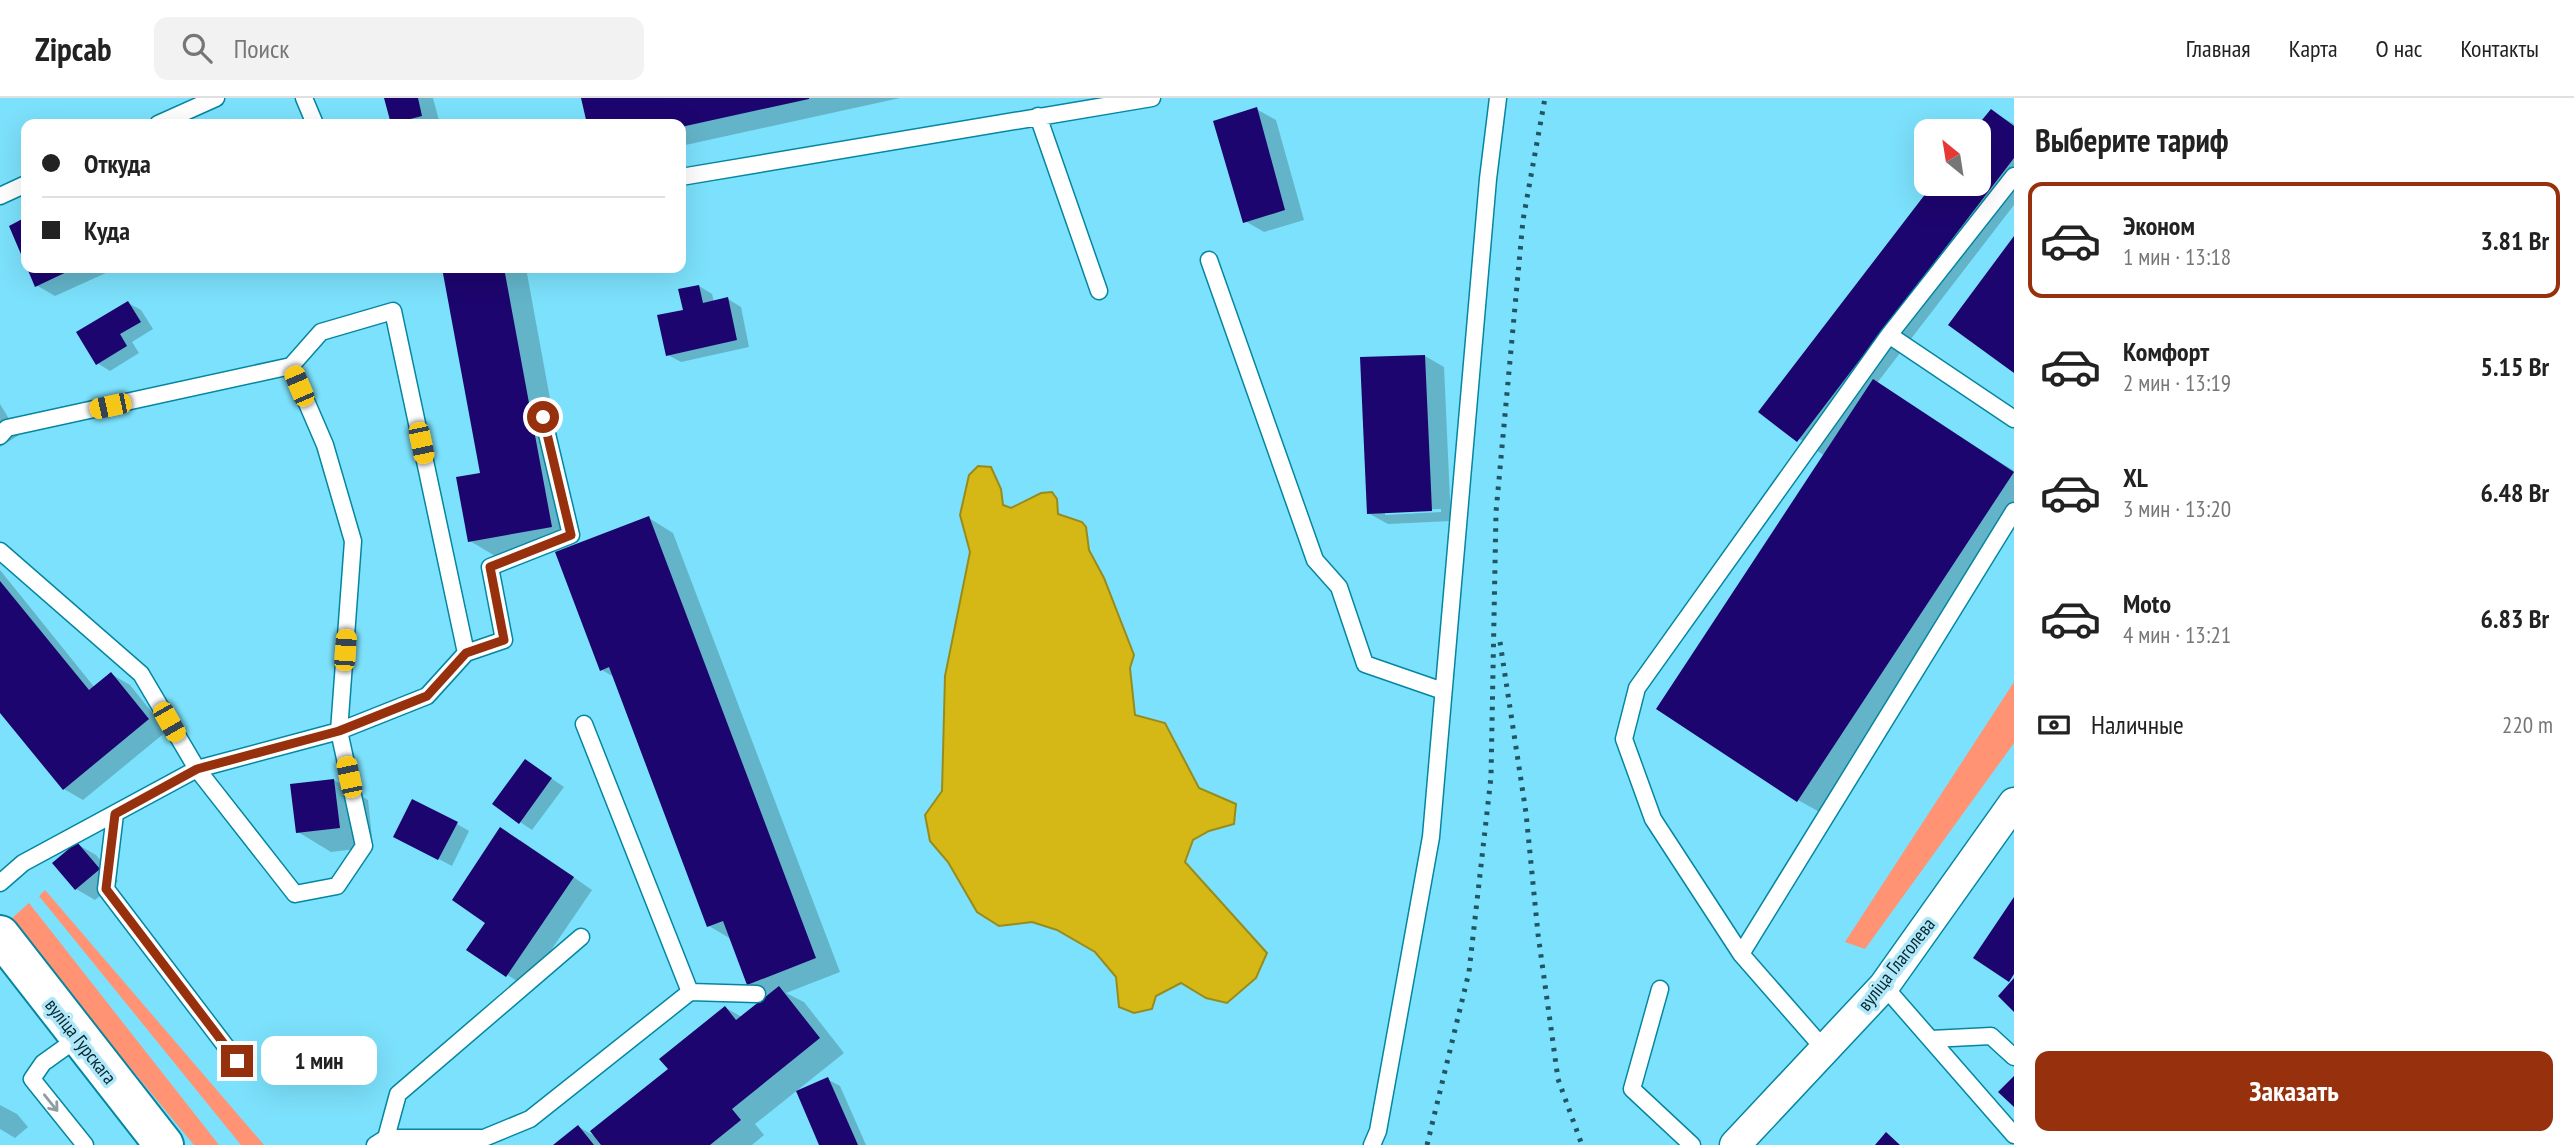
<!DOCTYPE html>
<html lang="ru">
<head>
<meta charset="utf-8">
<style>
  :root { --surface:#fff; --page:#f2f2f2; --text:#222; --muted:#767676; --line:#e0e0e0; --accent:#97300c }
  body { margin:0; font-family:"PT Sans Narrow",sans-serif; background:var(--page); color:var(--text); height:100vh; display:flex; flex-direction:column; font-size:26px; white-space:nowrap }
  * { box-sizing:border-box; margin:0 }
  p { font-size:23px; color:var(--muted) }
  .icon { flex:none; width:38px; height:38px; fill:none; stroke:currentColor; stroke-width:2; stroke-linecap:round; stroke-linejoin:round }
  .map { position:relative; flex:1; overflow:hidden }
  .drawer { display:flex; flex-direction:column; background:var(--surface); width:560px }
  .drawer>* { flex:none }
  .top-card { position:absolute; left:21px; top:21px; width:665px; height:154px; border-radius:14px; box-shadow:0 7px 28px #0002; display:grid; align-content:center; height:154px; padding:0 21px; background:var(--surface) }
  .needle { width:46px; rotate:330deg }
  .buttons { position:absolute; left:1914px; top:21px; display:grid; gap:14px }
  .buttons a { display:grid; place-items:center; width:77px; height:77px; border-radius:14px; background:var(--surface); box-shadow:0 7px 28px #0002; font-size:35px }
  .end { position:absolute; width:32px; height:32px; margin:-16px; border:9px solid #97300c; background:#fff; box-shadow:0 0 0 4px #fff }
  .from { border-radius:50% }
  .bubble { position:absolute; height:49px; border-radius:14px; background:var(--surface); box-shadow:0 7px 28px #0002; font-size:23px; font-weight:700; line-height:49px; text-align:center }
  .car { position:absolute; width:21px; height:42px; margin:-21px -10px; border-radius:9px; box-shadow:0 0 5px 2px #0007; background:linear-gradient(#f5c518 24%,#345 0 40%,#f5c518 0 76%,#345 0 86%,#f5c518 0) }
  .top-card b { display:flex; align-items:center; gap:24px; height:66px; font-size:26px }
  .top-card b+b { border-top:2px solid var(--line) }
  .top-card i { width:18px; height:18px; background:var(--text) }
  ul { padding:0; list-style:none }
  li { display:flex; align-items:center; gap:21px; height:116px; margin:0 14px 10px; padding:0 7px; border:4px solid transparent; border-radius:14px }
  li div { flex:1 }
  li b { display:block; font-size:26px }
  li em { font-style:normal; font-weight:700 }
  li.current { border-color:var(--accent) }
  li>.icon { width:63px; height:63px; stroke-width:1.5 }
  h2 { padding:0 21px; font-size:32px; line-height:84px }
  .pay { display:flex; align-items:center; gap:18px; height:77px; padding:0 21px; font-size:26px }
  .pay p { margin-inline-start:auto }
  .button { display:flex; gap:14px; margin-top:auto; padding:14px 21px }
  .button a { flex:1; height:80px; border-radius:14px; background:var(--accent); color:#fff; font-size:28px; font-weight:700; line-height:80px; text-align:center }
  header { display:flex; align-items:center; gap:42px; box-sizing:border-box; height:98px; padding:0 35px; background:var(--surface); border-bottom:2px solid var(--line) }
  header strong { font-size:33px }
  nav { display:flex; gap:38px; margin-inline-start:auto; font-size:24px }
  .search { width:490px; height:63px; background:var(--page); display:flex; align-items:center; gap:18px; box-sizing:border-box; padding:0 24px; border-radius:14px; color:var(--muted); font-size:26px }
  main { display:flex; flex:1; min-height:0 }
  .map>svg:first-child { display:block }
  .green { fill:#ff9373 }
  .water { fill:#d5b816; stroke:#968c1e; stroke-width:2 }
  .shadow { fill:#0003; fill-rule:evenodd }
  .building { fill:#1d056f }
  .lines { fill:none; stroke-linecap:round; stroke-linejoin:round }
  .lane-casing { stroke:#0586a0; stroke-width:19 }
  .street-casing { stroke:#0586a0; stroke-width:33 }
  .secondary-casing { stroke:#0586a0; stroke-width:42 }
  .lane { stroke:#fff; stroke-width:16 }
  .street { stroke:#fff; stroke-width:30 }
  .secondary { stroke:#fff; stroke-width:38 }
  .rail { stroke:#225563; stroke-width:5; stroke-dasharray:3.5 7; stroke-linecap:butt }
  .oneway { stroke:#8e9da1 }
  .route { stroke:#97300c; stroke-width:9 }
  .labels { text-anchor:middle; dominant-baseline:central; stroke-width:7; stroke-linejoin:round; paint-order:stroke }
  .street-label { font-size:19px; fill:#04262f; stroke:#b0e8f9 }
</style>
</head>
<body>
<header>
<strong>Zipcab</strong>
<div class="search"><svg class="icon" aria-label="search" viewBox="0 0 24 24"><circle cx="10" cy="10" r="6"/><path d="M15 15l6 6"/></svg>Поиск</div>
<nav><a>Главная</a><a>Карта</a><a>О нас</a><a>Контакты</a></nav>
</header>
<main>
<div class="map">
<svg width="2014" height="1047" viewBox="0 0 2014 1047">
  <rect width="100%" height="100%" fill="#7ce1fc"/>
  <path class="green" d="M 2014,584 L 2014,645 L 1865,851 L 1845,844 Z
    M 45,792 L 264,1047 L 241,1047 L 39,798 Z
    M 29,805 L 219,1047 L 194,1047 L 9,823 Z"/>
  <path class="water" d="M 978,368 L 991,369 L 1001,391 L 1003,407 L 1011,410 L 1041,395 L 1052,394 L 1057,401 L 1058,416 L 1082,424 L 1086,429 L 1089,452 L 1104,480 L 1134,557 L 1130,570 L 1135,617 L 1165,625 L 1199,690 L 1236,706 L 1234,726 L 1209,733 L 1193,742 L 1185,764 L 1267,855 L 1256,880 L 1227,905 L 1206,900 L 1181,885 L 1156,898 L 1152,911 L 1134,915 L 1119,909 L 1116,879 L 1095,854 L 1057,832 L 1032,824 L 999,828 L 977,814 L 948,764 L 930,743 L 925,717 L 942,693 L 945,578 L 970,454 L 960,417 L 969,377 Z"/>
  <path class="shadow" d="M 386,0 L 433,0 L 440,26 L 393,26 Z
    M 583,0 L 900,0 L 681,48 L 681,26 L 589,26 Z
    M 1256,11 L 1276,22 L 1304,122 L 1264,134 L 1245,123 Z
    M 1991,13 L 2014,26 L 2014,107 L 1877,285 L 2014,373 L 2014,425 L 1823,716 L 1798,702 L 1825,358 L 1760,314 L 1935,86 L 1979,86 L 1979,33 L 1976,33 Z
    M 29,170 L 117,170 L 55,198 L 36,187 Z
    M 444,170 L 526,170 L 576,442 L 495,458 L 470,443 L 482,376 Z
    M 699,188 L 712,196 L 714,204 L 728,201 L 741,209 L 749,249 L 681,264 L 668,257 L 685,213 Z
    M 128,205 L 141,212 L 153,231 L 132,244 L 139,255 L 110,273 L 97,265 Z
    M 1425,258 L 1444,269 L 1451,423 L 1388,426 L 1368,415 ZM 1441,411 L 1441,414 L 1385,417 L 1385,413 Z
    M 0,306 L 19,337 L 0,349 Z
    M 649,420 L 673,435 L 840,874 L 786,895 L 804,904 L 844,955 L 755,1026 L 764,1037 L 752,1047 L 556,1047 L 579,1029 L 598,1040 L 670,971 L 726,910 L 742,919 L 769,898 L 748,885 L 731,841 L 709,828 L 614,579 L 602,572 Z
    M 0,472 L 95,590 L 111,576 L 130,587 L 167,633 L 83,702 L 64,691 L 0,612 Z
    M 526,663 L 564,689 L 532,732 L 520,724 Z
    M 334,682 L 368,702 L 373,749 L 331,754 L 298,734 Z
    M 457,726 L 469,733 L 452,768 L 408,745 Z
    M 520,742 L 592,792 L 526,889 L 469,852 L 488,824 Z
    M 77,746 L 96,757 L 118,783 L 95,802 L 76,791 Z
    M 827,981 L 840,988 L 866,1047 L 821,1047 Z
    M 0,1007 L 17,1016 L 28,1029 L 15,1040 L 0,1031 Z"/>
  <path class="building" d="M 384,0 L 418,0 L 422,18 L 391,26 Z
    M 581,0 L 809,0 L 809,1 L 681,29 L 681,26 L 587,26 Z
    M 1257,9 L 1285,112 L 1243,125 L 1213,23 Z
    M 1991,11 L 2014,28 L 2014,60 L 1797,344 L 1758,314 L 1933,86 L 1979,86 L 1979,33 L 1973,33 Z
    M 26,119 L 26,168 L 9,128 Z
    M 2014,138 L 2014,275 L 1948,227 Z
    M 27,170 L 75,170 L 35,189 Z
    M 442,170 L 504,170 L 552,429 L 468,444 L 456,379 L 480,375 Z
    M 699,187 L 703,205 L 728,199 L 737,242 L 666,258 L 657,217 L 683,212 L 678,191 Z
    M 128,203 L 141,224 L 120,236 L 127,248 L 96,267 L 76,234 Z
    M 1425,257 L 1432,413 L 1367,416 L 1360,259 Z
    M 1873,281 L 2014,374 L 1797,704 L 1656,611 Z
    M 649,418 L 816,860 L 747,887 L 723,823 L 707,829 L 609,569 L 600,573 L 555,454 Z
    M 0,483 L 89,592 L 111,574 L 149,621 L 63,692 L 0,615 Z
    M 525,661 L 552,680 L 519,726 L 492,706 Z
    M 334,681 L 340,730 L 296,735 L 290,686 Z
    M 412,701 L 458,724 L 438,762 L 393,739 Z
    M 500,729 L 574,779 L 506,879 L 466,852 L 485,825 L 452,802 Z
    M 77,744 L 100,771 L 75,792 L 52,765 Z
    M 2014,799 L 2014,876 L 2009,884 L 1973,860 Z
    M 2014,880 L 2014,914 L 1998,898 Z
    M 779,888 L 820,940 L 732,1011 L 741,1022 L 710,1047 L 601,1047 L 590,1033 L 668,971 L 659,961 L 725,908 L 736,922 Z
    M 2014,978 L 2014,1009 L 1998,994 Z
    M 828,979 L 858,1047 L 819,1047 L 796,993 Z
    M 578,1027 L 594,1047 L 553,1047 Z
    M 1886,1034 L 1900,1047 L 1875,1047 Z"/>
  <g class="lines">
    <defs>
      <path id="lane" d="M 304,0 L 315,26
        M 1038,18 L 1099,193
        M 158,26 L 216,0
        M 681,79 L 1152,0
        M 0,98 L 26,86
        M 1209,162 L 1315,462 L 1339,489 L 1365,566 L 1443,593
        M 1889,237 L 2014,78
        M 0,338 L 7,330 L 291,268 L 321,234 L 393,213 L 466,555 L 427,598 L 339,633 L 197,671 L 23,765 L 0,785
        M 0,453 L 141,576 L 197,671 L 295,796 L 337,788 L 364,748 L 339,633 L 353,443 L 325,347 L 291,268
        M 466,555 L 504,542 L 490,469 L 571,437 L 543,319
        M 115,716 L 106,791 L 237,963
        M 1741,856 L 2014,413
        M 1884,888 L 2014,1037
        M 1660,891 L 1632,991 L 1692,1047
        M 690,894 L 757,896
        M 78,940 L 43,965 L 32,981 L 85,1047
        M 1931,941 L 1991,938 L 2014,959
        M 1825,952 L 1741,856 L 1653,721 L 1624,641 L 1637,590 L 1889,237 L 2014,321
        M 386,1040 L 398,996 L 581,839
        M 375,1047 L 386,1040 L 484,1040 L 530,1021 L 690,894 L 584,626
        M 1372,1047 L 1378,1033 L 1431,739 L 1488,81 L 1498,0"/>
      <path id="street" d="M 1735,1047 L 1884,888 L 2014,705"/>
      <path id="secondary" d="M 0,837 L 164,1047"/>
    </defs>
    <use href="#lane" class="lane-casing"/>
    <use href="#street" class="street-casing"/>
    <use href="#secondary" class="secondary-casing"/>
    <use href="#lane" class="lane"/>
    <use href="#street" class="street"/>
    <use href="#secondary" class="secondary"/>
    <path class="rail" d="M 1500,544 L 1526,715 L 1538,836 L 1558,981 L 1582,1047
      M 1427,1047 L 1469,874 L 1491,679 L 1496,414 L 1523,122 L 1545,0"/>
  </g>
  <defs><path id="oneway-shaft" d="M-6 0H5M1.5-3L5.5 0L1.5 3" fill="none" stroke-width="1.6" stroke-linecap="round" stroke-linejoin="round" transform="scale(1.75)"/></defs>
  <use class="oneway" href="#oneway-shaft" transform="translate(51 1005) rotate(51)"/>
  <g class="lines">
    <path class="route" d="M 237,963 L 106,791 L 115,716 L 197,671 L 339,633 L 427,598 L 466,555 L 504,542 L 490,469 L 571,437 L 543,319"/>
  </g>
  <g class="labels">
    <g class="street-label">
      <text transform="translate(1896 866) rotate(-52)">вуліца Глаголева</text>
      <text transform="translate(81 943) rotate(52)">вуліца Гурскага</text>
    </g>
  </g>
</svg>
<div class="buttons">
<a><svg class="needle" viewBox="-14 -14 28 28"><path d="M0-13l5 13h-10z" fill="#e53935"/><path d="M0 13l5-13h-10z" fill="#767676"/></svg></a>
</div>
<i class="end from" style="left:543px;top:319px"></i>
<i class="end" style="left:237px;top:963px"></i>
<div class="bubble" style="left:261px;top:938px;width:116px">1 мин</div>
<i class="car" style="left:299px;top:288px;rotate:337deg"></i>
<i class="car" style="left:110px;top:308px;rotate:258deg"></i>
<i class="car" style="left:421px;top:345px;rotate:168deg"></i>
<i class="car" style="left:345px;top:552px;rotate:4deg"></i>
<i class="car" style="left:169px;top:624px;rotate:150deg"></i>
<i class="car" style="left:349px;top:679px;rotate:348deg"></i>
<div class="top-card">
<b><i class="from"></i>Откуда</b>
<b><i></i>Куда</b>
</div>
</div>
<section class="drawer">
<h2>Выберите тариф</h2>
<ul>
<li class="current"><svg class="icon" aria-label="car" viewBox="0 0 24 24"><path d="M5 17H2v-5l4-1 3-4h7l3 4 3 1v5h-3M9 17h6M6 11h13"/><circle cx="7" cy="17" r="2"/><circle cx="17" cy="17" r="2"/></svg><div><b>Эконом</b><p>1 мин · 13:18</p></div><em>3.81 Br</em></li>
<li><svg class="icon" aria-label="car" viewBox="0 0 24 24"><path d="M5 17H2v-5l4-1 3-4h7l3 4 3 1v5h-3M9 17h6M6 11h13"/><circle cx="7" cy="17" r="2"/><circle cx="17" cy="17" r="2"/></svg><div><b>Комфорт</b><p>2 мин · 13:19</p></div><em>5.15 Br</em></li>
<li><svg class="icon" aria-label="car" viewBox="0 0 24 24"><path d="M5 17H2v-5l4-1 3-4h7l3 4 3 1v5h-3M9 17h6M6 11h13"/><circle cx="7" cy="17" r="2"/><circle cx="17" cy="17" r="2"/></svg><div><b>XL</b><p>3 мин · 13:20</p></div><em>6.48 Br</em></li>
<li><svg class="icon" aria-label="car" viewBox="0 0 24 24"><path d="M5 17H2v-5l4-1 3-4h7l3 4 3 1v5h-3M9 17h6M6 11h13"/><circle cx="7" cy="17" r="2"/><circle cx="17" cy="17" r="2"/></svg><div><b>Moto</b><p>4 мин · 13:21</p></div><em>6.83 Br</em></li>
</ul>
<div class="pay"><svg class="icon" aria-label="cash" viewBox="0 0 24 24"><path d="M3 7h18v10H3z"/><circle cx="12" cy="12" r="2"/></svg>Наличные<p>220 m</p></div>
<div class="button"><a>Заказать</a></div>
</section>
</main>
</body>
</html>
